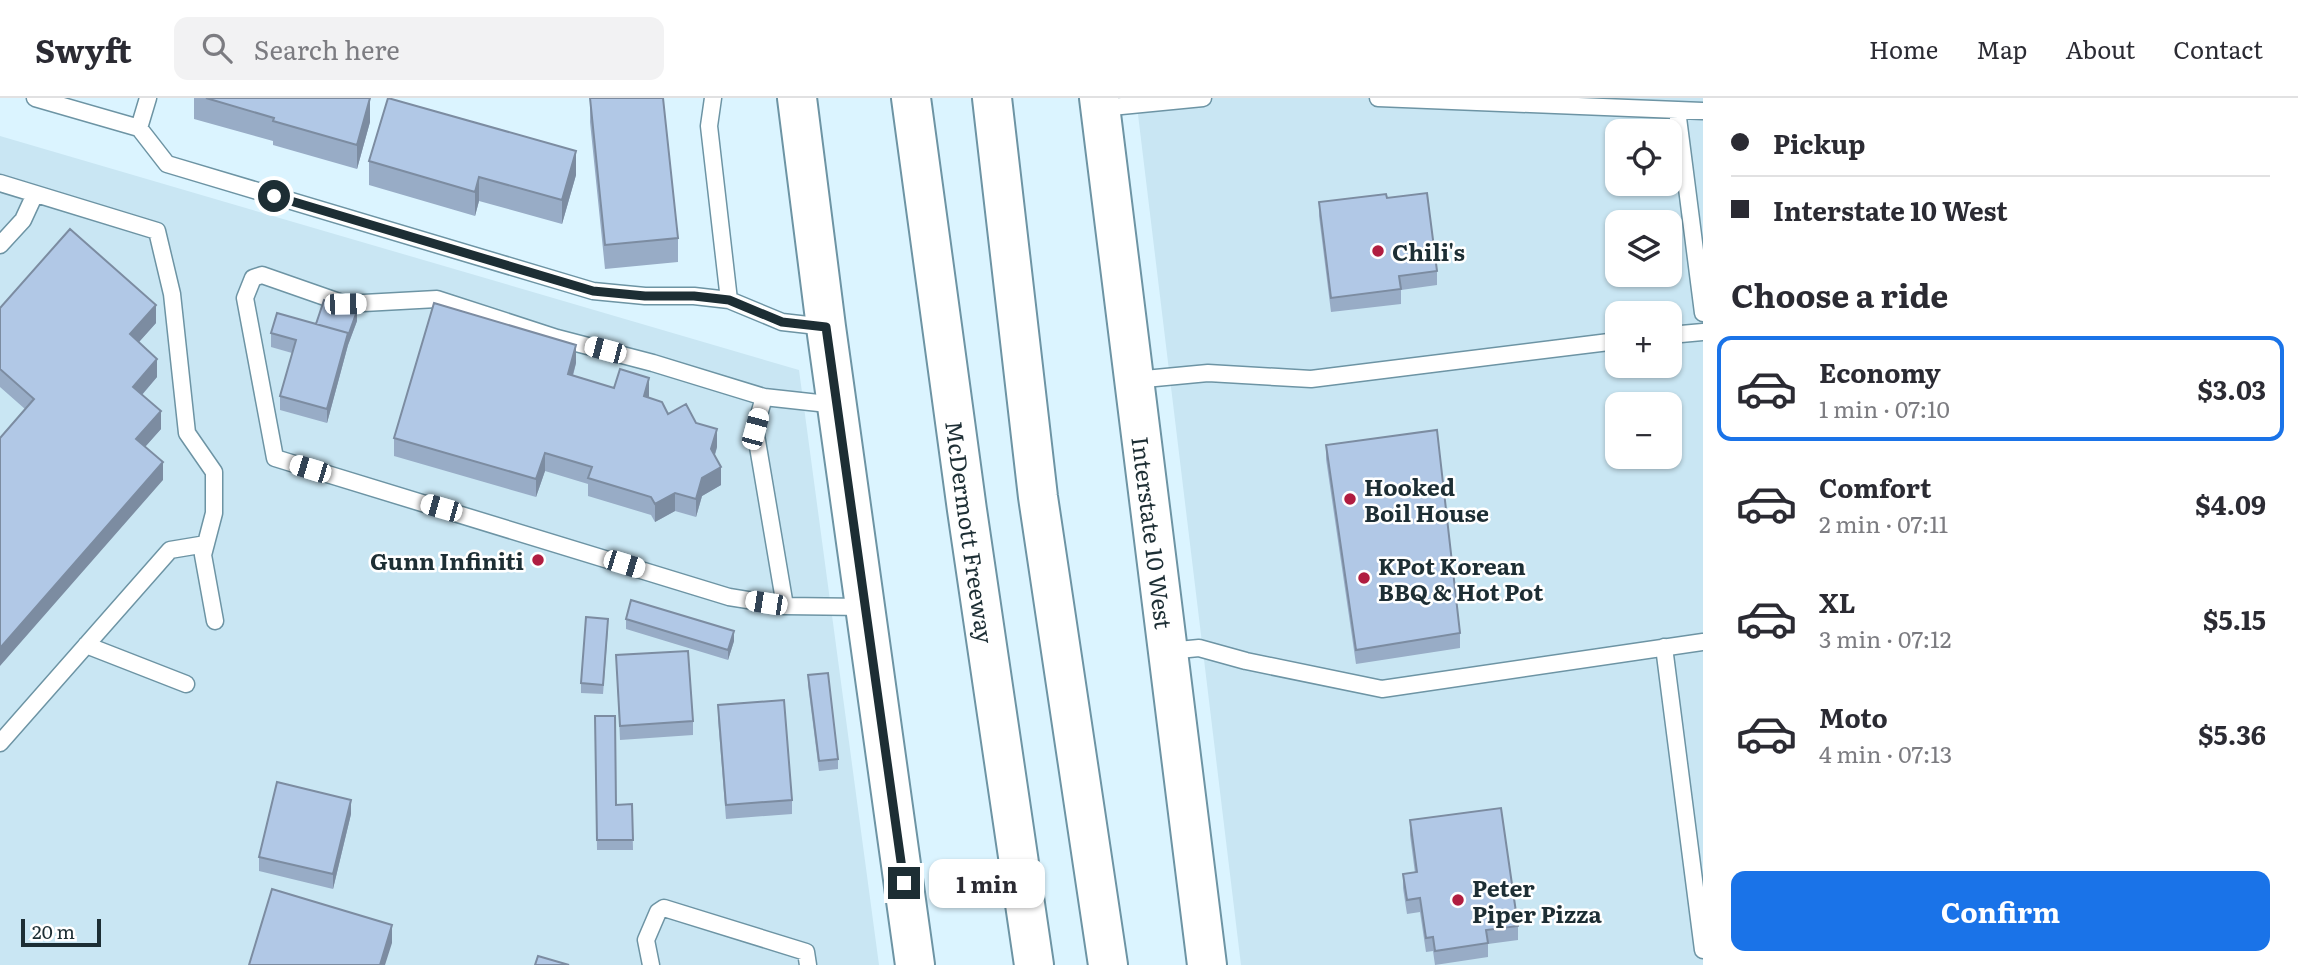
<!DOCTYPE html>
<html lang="en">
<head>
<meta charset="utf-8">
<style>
  :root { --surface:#fff; --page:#f2f2f3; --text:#2b2b33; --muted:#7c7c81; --line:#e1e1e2; --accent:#1a73e8 }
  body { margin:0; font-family:Literata,serif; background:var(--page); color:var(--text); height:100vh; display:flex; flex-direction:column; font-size:26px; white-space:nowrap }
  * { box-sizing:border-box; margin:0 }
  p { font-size:23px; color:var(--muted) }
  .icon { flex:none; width:38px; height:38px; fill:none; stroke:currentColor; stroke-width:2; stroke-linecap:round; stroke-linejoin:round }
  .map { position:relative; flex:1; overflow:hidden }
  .panel { display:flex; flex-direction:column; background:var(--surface); width:595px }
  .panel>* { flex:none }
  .guide { display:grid; align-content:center; height:154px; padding:0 28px; background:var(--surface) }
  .controls { position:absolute; left:1605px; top:21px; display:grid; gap:14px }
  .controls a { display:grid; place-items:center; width:77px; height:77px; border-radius:14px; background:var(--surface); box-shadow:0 2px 5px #0004; font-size:35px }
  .scale { position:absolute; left:21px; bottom:18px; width:80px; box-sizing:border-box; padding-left:7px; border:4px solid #1d2e34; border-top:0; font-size:19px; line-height:24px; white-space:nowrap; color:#1d2e34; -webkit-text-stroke:5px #fff; paint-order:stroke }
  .end { position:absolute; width:32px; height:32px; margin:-16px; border:9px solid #1d2e34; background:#fff; box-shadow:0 0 0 4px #fff }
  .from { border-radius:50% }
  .bubble { position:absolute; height:49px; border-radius:14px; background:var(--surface); box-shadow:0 2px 5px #0004; font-size:23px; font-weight:700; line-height:49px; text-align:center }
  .car { position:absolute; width:21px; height:42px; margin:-21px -10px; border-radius:9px; box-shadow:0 0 5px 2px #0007; background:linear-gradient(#fff 24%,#345 0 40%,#fff 0 76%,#345 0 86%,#fff 0) }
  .guide b { display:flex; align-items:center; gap:24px; height:66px; font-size:26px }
  .guide b+b { border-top:2px solid var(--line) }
  .guide i { width:18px; height:18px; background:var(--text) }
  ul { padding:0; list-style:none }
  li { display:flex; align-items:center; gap:21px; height:105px; margin:0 14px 10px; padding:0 14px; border:4px solid transparent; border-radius:14px }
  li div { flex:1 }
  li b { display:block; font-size:26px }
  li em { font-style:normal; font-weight:700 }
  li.selected { border-color:var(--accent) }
  li>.icon { width:63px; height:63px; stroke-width:1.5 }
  h2 { padding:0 28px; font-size:32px; line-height:84px }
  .button { display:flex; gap:14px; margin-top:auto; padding:14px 28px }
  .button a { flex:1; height:80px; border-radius:14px; background:var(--accent); color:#fff; font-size:28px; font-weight:700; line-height:80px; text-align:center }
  header { display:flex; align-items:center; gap:42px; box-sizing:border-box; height:98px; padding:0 35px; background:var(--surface); border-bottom:2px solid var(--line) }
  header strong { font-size:33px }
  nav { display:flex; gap:38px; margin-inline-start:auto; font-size:24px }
  .search { width:490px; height:63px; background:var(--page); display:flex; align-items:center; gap:18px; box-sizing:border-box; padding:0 24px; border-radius:14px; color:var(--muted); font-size:26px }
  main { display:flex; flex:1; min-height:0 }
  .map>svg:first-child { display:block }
  .built { fill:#c9e6f3; fill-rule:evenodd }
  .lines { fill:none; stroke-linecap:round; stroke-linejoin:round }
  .service-casing { stroke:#6d94a4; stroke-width:19 }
  .secondary-casing { stroke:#6d94a4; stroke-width:42 }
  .motorway-casing { stroke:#6d94a4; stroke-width:42 }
  .service { stroke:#fff; stroke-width:16 }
  .secondary { stroke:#fff; stroke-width:38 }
  .motorway { stroke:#fff; stroke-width:38 }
  .wall { fill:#98acc6 }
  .shaded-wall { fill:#7c8ca1 }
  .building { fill:#b1c8e6; stroke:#7c8ca1; stroke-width:2 }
  .route { stroke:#1d2e34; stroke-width:9 }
  .poi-dot { fill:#b01d41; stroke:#fff; stroke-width:2.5 }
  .labels { text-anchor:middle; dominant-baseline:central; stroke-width:5; stroke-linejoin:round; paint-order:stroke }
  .poi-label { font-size:23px; font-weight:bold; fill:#1d2e34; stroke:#fff; text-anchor:start }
  .street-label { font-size:23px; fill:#1d2e34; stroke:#fff }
</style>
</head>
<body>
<header>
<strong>Swyft</strong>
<div class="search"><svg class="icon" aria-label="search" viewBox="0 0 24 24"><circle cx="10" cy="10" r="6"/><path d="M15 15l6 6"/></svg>Search here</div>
<nav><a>Home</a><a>Map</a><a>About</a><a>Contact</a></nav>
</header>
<main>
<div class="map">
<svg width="1703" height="867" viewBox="0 0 1703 867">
  <rect width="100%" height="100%" fill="#dbf4ff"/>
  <path class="built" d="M 1136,0 L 1703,0 L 1703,867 L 1241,867 ZM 1617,33 L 1670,33 L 1670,86 L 1617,86 ZM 1617,124 L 1670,124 L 1670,177 L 1617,177 ZM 1617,215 L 1670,215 L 1670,268 L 1617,268 ZM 1617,306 L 1670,306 L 1670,359 L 1617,359 Z
    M 0,38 L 799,272 L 879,867 L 0,867 Z"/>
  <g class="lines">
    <defs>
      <path id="service" d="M 35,0 L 139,30 L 167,66 L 593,193 L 645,198 L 694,198 L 729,202 L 782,224 L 826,229
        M 713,0 L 709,28 L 729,202
        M 1378,0 L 1703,13
        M 1101,10 L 1203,0
        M 1677,12 L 1703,215
        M 139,30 L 148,0
        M 0,85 L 157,133 L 172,196 L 187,335 L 214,374 L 214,415 L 203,457 L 215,523
        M 0,147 L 23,122 L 35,96
        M 1670,237 L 1703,234
        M 1134,282 L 1208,275 L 1311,281 L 1617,243
        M 764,299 L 755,331 L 785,508
        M 837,307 L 764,299 L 653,265 L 557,240 L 437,201 L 345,206 L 262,177 L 253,180 L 245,200 L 275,360 L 729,499 L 785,508 L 865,509
        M 86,547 L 186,586
        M 1664,549 L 1703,852
        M 1168,553 L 1199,550 L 1246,563 L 1382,591 L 1703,544
        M 0,645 L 170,452 L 206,446
        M 651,867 L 646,842 L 658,814 L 664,810 L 806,854 L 808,867"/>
      <g id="secondary">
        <path d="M 797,0 L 826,229 L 915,867"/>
        <path id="s1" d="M 1099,0 L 1207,867"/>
      </g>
      <g id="motorway">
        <path id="s2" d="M 911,0 L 967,412 L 1034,867"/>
        <path d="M 992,0 L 1038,399 L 1108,867"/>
      </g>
    </defs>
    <use href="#service" class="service-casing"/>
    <use href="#secondary" class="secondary-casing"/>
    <use href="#motorway" class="motorway-casing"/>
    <use href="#service" class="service"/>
    <use href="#secondary" class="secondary"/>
    <use href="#motorway" class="motorway"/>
  </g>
  <path class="wall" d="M 194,0 L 370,0 L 370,24 L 357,71 L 273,47 L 273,43 L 194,21 Z
    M 590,0 L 678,140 L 678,164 L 605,171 L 590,24 Z
    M 369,63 L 576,77 L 562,126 L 479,103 L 475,118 L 369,87 Z
    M 1387,100 L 1437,173 L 1437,187 L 1401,192 L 1401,206 L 1331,214 L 1319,118 L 1319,104 Z
    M 0,210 L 156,225 L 139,244 L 157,279 L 142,297 L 161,331 L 145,349 L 163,382 L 25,311 L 0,289 Z
    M 357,223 L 348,247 L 327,325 L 280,312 L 280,298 L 292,255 L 271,249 L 271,235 L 316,226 Z
    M 576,265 L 573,278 L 614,290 L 649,298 L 649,300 L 668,316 L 696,325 L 717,349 L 715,357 L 721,387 L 702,398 L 696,419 L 675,413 L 655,424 L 651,417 L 588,398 L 588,386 L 545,373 L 536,399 L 394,358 L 394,340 Z
    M 1326,347 L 1460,535 L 1460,550 L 1356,566 L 1326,361 Z
    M 626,521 L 734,543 L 728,562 L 626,531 Z
    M 608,531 L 603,596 L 581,595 L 581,585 Z
    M 616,557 L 693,623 L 693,637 L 620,642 Z
    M 808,577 L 838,661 L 838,671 L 819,673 L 808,587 Z
    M 718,607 L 792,702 L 792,716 L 726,721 L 718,621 Z
    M 595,618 L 616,707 L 632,706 L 633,752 L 597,752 Z
    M 351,716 L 333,791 L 259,773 L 259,759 Z
    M 1410,722 L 1518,828 L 1518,842 L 1488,846 L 1488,859 L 1435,867 L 1433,853 L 1426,854 L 1420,814 L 1407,816 L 1403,790 L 1403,776 L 1415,775 L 1410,737 Z"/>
  <path class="shaded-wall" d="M 370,0 L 370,24 L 357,71 L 357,47 Z
    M 576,53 L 576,77 L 562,126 L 562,102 Z
    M 479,79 L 479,103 L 475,118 L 475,94 Z
    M 156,207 L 156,225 L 130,254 L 130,236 Z
    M 357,213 L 357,223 L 348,247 L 327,325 L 327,311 L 348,235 Z
    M 576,247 L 576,265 L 568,294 L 568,276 Z
    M 157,261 L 157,279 L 133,307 L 133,289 Z
    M 649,280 L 649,298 L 644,316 L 644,298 Z
    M 161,313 L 161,331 L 136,359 L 136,341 Z
    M 717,331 L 717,349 L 711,369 L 711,351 Z
    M 545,355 L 545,373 L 536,399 L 536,381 Z
    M 163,364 L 163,382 L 0,568 L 0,550 Z
    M 721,369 L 721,387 L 702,398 L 696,419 L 696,401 L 702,380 Z
    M 675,395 L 675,413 L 655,424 L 655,406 Z
    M 734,533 L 734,543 L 728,562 L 728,552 Z
    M 351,702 L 351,716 L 333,791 L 333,776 Z
    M 392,827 L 392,845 L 385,867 L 380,867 Z"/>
  <path class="building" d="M 206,0 L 370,0 L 357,47 L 273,23 L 274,20 Z
    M 388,0 L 576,53 L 562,102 L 479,79 L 475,94 L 369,63 Z
    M 590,0 L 663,0 L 678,140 L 605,147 Z
    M 1427,95 L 1437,173 L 1399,178 L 1401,191 L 1331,200 L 1319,104 L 1386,96 L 1387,100 Z
    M 70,131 L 156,207 L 130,236 L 157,261 L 133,289 L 161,313 L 136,341 L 163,364 L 0,550 L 0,340 L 34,301 L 0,271 L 0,210 Z
    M 324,202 L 357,213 L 348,238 L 348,235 L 316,226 Z
    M 434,205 L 576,247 L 568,276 L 614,290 L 620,271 L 649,280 L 644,298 L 662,304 L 668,316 L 686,306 L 696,325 L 717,331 L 711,351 L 721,369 L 702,380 L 696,401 L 675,395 L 655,406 L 651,399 L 588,380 L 592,369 L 545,355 L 536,381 L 394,340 Z
    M 277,215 L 348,235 L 327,311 L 280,298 L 296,242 L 271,235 Z
    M 1437,332 L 1460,535 L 1356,552 L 1326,347 Z
    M 631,502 L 734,533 L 728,552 L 626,521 Z
    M 586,519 L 608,521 L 603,587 L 581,585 Z
    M 688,553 L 693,623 L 620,628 L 616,557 Z
    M 828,575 L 838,661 L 819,663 L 808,577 Z
    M 784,602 L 792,702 L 726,707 L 718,607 Z
    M 595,618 L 615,618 L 616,707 L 632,706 L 633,742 L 597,742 Z
    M 277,684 L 351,702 L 333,776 L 259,759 Z
    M 1501,710 L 1518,828 L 1486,832 L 1488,845 L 1435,853 L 1433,839 L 1426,840 L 1420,800 L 1407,802 L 1403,776 L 1417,774 L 1410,722 Z
    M 272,791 L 392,827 L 380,867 L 249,867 Z
    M 538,858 L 569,867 L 535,867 Z"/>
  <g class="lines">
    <path class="route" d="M 274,98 L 593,193 L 645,198 L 694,198 L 729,202 L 782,224 L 826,229 L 904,785"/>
  </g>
  <g class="poi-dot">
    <circle cx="1378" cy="153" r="7"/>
    <circle cx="1350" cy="401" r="7"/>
    <circle cx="538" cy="462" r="7"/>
    <circle cx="1364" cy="480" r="7"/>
    <circle cx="1458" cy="802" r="7"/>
  </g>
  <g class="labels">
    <g class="poi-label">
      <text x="1392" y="153">Chili's</text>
      <text x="1364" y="388">Hooked<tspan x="1364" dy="26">Boil House</tspan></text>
      <text x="524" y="462" text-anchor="end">Gunn Infiniti</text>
      <text x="1378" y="467">KPot Korean<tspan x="1378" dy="26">BBQ &amp; Hot Pot</tspan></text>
      <text x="1472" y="789">Peter<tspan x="1472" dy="26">Piper Pizza</tspan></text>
    </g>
    <g class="street-label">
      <text stroke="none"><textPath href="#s2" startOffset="438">McDermott Freeway</textPath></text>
      <text stroke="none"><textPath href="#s1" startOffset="438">Interstate 10 West</textPath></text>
    </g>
  </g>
</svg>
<div class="controls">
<a><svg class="icon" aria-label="locate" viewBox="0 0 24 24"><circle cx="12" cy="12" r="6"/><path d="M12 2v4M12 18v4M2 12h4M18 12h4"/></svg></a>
<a><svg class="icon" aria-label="layers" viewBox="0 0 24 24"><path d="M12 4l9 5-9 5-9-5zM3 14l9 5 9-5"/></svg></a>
<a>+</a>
<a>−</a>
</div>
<div class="scale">20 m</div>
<i class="end from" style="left:274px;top:98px"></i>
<i class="end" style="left:904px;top:785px"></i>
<div class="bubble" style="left:929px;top:761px;width:116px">1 min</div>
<i class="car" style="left:345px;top:206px;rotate:89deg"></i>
<i class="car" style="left:605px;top:252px;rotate:285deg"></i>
<i class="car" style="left:755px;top:331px;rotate:15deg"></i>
<i class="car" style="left:310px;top:371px;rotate:287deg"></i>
<i class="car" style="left:441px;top:410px;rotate:286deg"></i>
<i class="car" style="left:624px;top:466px;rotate:107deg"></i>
<i class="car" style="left:766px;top:505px;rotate:279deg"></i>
</div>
<section class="panel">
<div class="guide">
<b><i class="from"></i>Pickup</b>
<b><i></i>Interstate 10 West</b>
</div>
<h2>Choose a ride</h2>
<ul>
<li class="selected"><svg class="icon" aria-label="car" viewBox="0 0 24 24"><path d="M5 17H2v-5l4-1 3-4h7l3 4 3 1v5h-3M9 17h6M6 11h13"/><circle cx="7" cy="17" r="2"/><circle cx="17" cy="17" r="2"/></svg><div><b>Economy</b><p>1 min · 07:10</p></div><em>$3.03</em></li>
<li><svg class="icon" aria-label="car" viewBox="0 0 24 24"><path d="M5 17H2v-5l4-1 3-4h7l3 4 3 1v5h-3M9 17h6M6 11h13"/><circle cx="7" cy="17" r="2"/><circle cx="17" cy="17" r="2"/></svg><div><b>Comfort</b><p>2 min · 07:11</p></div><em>$4.09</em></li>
<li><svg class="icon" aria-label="car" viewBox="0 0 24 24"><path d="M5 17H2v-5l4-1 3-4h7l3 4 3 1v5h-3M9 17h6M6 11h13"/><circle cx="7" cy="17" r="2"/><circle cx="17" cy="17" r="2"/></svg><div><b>XL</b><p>3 min · 07:12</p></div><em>$5.15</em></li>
<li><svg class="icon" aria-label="car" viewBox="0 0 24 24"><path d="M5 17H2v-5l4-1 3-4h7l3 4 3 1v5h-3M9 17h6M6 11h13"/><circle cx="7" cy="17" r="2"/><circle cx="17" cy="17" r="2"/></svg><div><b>Moto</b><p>4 min · 07:13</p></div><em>$5.36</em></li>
</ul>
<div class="button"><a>Confirm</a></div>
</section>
</main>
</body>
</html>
